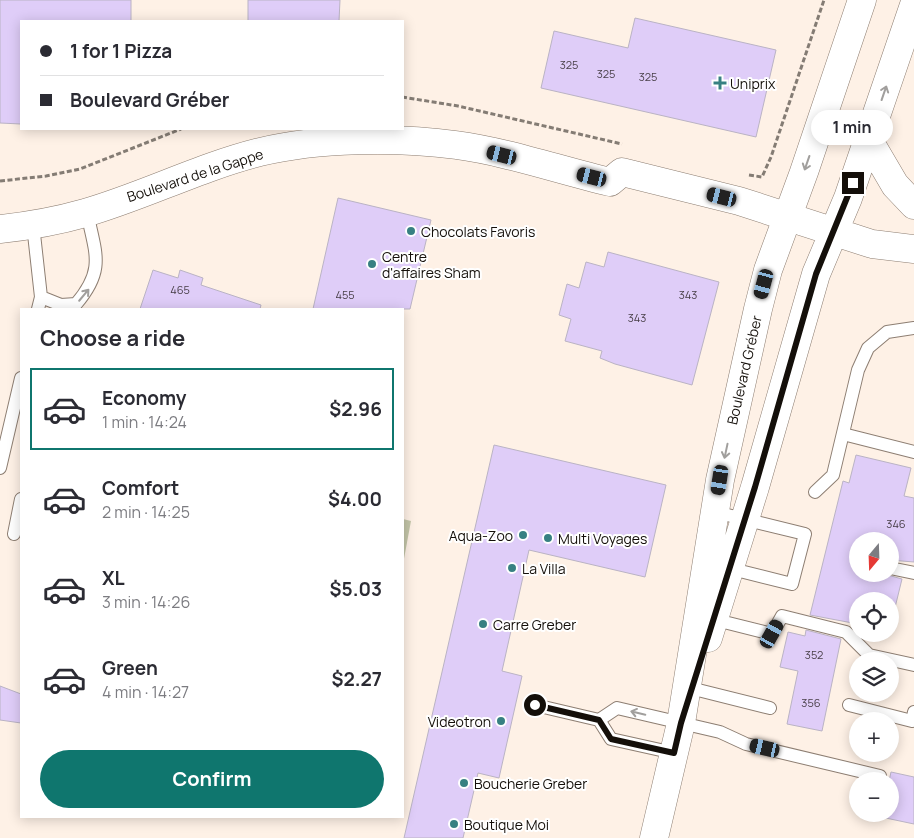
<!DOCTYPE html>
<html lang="en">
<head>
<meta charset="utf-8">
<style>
  :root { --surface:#fff; --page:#f2f2f3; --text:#2b2b33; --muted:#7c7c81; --line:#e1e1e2; --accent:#0f766e }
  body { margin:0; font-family:Manrope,sans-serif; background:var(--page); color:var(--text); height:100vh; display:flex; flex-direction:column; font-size:19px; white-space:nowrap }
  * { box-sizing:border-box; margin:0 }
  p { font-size:16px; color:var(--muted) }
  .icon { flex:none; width:28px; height:28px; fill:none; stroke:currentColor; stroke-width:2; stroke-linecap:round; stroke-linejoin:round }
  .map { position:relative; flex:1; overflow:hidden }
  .drawer { position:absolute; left:20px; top:308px; width:384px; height:510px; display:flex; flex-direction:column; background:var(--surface); border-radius:0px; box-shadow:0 2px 12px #0003 }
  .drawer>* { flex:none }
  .banner { position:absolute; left:20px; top:20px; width:384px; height:110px; border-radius:0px; box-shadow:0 2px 12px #0003; display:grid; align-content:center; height:110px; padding:0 20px; background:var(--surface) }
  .needle { width:32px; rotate:199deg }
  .buttons { position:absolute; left:849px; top:532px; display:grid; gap:10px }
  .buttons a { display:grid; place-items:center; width:50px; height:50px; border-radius:50%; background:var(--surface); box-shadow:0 2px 12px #0003; font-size:25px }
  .end { position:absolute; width:22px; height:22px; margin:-11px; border:6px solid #140f0a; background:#fff; box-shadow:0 0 0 2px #fff }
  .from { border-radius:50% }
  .bubble { position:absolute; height:35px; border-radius:18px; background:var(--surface); box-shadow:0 2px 12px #0003; font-size:16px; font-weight:700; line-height:35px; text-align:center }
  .car { position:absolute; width:15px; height:30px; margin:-15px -8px; border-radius:6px; box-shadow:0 0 4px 1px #0007; background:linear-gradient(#222 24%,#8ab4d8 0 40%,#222 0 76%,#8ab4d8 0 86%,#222 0) }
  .banner b { display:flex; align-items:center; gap:18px; height:48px; font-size:19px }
  .banner b+b { border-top:1px solid var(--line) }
  .banner i { width:12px; height:12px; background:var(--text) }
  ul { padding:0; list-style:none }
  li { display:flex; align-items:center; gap:15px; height:82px; margin:0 10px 8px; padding:0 10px; border:2px solid transparent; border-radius:0px }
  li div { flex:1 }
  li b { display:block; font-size:19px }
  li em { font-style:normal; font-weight:700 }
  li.current { border-color:var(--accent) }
  li>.icon { width:45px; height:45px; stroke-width:1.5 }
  h2 { padding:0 20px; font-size:22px; line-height:60px }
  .button { display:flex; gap:10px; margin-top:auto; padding:10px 20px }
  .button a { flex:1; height:58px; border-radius:30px; background:var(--accent); color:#fff; font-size:20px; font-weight:700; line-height:58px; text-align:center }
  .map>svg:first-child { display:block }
  .green { fill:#c3c5a8 }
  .building { fill:#dfcdf8; stroke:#bab3c4 }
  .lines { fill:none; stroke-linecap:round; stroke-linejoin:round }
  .lane-casing { stroke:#8d7e72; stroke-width:14 }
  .secondary-casing { stroke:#8d7e72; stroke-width:29 }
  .path { stroke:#847c74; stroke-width:3; stroke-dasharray:5 2.5; stroke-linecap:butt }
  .lane { stroke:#fff; stroke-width:12 }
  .secondary { stroke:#fff; stroke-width:28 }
  .oneway { stroke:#a19f9d }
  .route { stroke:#140f0a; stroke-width:6 }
  .poi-dot { fill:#378082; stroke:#fff; stroke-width:2 }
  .labels { text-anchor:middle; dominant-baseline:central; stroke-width:4; stroke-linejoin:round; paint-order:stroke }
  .number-label { font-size:11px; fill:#473e46 }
  .poi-label { font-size:14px; fill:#140f0a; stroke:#fff; text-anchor:start }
  .street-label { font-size:14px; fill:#140f0a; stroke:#fff }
</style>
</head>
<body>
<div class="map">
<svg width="914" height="838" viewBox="0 0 914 838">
  <rect width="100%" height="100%" fill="#fef1e6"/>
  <path class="green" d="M 403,519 L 411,521 L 403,564 L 402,519 Z"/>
  <path class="building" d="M 0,0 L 131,0 L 131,21 L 21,21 L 21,124 L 0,123 Z
    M 248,0 L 340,0 L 339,21 L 248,21 Z
    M 635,18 L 776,50 L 756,137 L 541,88 L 554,31 L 628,48 Z
    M 338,198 L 431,220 L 410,309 L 313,309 Z
    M 608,252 L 719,282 L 692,385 L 615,364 L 600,358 L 602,351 L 565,341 L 571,319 L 559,315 L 567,284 L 579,288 L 586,262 L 604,267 Z
    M 153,270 L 178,278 L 180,270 L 203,278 L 201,285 L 261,305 L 260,309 L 140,309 Z
    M 494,445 L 666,485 L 645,577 L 529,550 L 502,671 L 522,676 L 499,778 L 478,773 L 463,838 L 404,838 Z
    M 856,455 L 911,468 L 904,496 L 914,498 L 914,562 L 890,560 L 890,541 L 858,541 L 858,574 L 884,574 L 902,579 L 890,628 L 890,601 L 858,601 L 858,624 L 810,615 L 843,481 L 849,483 Z
    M 806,630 L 841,639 L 822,731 L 787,724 L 798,671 L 780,667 L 788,632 L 805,636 Z
    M 0,686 L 21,694 L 21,723 L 0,720 Z
    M 891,772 L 914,777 L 914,824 L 881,817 L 881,814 L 890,814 L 889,781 Z"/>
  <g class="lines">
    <defs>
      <path id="lane" d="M 33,225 L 41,297 L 38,309
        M 41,297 L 61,305 L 76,304 C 106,269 95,253 87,212
        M 843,434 L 914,452
        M 0,468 L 21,378
        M 815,492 L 833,475 L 858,370 L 868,348 L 887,332 L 914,328
        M 715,512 L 805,534 L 792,584 L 728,568
        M 14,534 L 21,499
        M 890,568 L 914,573
        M 712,619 L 772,634 L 782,616 L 846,632 L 869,655 L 914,665
        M 686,687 L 770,708
        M 535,705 L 599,720 L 611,739 L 674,753
        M 849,705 L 912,721 L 914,712
        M 599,720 L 617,708 L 720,732 L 746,744 L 880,776"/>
      <path id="secondary" d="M 868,139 L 895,185 L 914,205
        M 0,229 C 29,226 57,221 85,213 C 144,196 200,167 260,152 C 318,138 397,137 456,145 C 508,152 559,170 610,182 L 622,172 L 739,201 L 872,244 L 914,249
        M 708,638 L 755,487 L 816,274 L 848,198 L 914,5
        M 654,838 L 681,723 L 720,480 L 758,309 L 768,270 L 804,172 L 862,0"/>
    </defs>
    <use href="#lane" class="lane-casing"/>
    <use href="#secondary" class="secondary-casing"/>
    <path class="path" d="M 402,97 L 458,106 L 622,144
      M 749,175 L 762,177 L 771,157 L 824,0
      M 0,181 L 46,176 L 80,169 L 181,129"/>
    <use href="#lane" class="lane"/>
    <use href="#secondary" class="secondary"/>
  </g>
  <defs><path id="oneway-shaft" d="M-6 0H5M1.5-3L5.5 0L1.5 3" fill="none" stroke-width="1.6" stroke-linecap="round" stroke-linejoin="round" transform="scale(1.25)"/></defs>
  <g class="oneway">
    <use href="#oneway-shaft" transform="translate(884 93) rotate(-71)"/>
    <use href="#oneway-shaft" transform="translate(807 163) rotate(109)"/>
    <use href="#oneway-shaft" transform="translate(84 295) rotate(-50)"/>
    <use href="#oneway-shaft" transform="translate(726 451) rotate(102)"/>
    <use href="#oneway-shaft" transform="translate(638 713) rotate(-167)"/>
  </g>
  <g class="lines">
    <path class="route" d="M 535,705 L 599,720 L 611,739 L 674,753 L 681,723 L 755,487 L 816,274 L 853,183"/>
  </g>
  <g class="poi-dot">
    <path d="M717.5 75.5h5v5h5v5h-5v5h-5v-5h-5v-5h5z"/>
    <circle cx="411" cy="231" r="5"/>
    <circle cx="372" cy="264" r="5"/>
    <circle cx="523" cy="535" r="5"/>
    <circle cx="548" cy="538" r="5"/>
    <circle cx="512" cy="568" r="5"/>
    <circle cx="483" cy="624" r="5"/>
    <circle cx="501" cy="721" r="5"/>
    <circle cx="464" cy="783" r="5"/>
    <circle cx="454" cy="824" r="5"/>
  </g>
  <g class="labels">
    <g class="number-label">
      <text x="569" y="64">325</text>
      <text x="606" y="73">325</text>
      <text x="648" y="76">325</text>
      <text x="180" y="289">465</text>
      <text x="345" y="294">455</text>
      <text x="688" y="294">343</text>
      <text x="637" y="317">343</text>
      <text x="896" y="523">346</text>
      <text x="814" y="654">352</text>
      <text x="811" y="702">356</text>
    </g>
    <g class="poi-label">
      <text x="730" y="83">Uniprix</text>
      <text x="421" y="231">Chocolats Favoris</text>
      <text x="382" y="256">Centre<tspan x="382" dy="16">d'affaires Sham</tspan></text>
      <text x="513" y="535" text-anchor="end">Aqua-Zoo</text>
      <text x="558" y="538">Multi Voyages</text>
      <text x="522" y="568">La Villa</text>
      <text x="493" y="624">Carre Greber</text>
      <text x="491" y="721" text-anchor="end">Videotron</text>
      <text x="474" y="783">Boucherie Greber</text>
      <text x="464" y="824">Boutique Moi</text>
    </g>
    <g class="street-label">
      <text transform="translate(195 175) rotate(-18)">Boulevard de la Gappe</text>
      <text transform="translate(744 370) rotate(-77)">Boulevard Gréber</text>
    </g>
  </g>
</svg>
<div class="buttons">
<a><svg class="needle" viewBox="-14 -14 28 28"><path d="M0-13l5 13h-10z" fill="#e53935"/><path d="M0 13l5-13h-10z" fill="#7c7c81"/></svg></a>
<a><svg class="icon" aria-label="locate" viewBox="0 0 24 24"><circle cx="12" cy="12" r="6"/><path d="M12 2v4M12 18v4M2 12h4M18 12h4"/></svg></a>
<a><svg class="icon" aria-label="layers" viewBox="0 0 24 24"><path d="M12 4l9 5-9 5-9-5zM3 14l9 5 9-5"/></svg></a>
<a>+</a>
<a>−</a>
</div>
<i class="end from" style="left:535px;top:705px"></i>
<i class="end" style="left:853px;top:183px"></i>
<div class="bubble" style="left:811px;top:110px;width:82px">1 min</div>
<i class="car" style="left:502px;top:155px;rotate:284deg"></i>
<i class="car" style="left:592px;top:177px;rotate:284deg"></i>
<i class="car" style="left:722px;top:197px;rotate:284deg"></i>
<i class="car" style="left:764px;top:284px;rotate:195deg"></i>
<i class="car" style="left:720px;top:480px;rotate:189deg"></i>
<i class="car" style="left:772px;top:634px;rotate:29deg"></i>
<i class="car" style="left:765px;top:748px;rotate:283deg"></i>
<div class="banner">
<b><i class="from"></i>1 for 1 Pizza</b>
<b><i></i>Boulevard Gréber</b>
</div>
<section class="drawer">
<h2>Choose a ride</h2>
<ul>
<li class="current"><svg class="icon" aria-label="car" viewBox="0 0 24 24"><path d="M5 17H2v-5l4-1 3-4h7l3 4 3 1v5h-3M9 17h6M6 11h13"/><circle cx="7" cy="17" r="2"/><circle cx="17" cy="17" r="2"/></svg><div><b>Economy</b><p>1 min · 14:24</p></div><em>$2.96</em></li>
<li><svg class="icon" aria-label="car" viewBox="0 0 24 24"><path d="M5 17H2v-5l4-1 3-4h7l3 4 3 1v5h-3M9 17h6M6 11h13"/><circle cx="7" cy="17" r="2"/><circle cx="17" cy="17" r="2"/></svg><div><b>Comfort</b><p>2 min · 14:25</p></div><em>$4.00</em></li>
<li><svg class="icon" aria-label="car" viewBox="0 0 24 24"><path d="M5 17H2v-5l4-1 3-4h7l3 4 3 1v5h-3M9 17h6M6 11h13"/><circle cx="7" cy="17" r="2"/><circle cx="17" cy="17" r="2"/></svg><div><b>XL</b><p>3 min · 14:26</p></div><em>$5.03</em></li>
<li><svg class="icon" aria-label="car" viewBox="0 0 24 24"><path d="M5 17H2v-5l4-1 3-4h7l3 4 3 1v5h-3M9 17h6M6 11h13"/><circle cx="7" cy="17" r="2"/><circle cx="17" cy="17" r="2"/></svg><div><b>Green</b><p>4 min · 14:27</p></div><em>$2.27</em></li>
</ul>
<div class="button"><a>Confirm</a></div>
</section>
</div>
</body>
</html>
